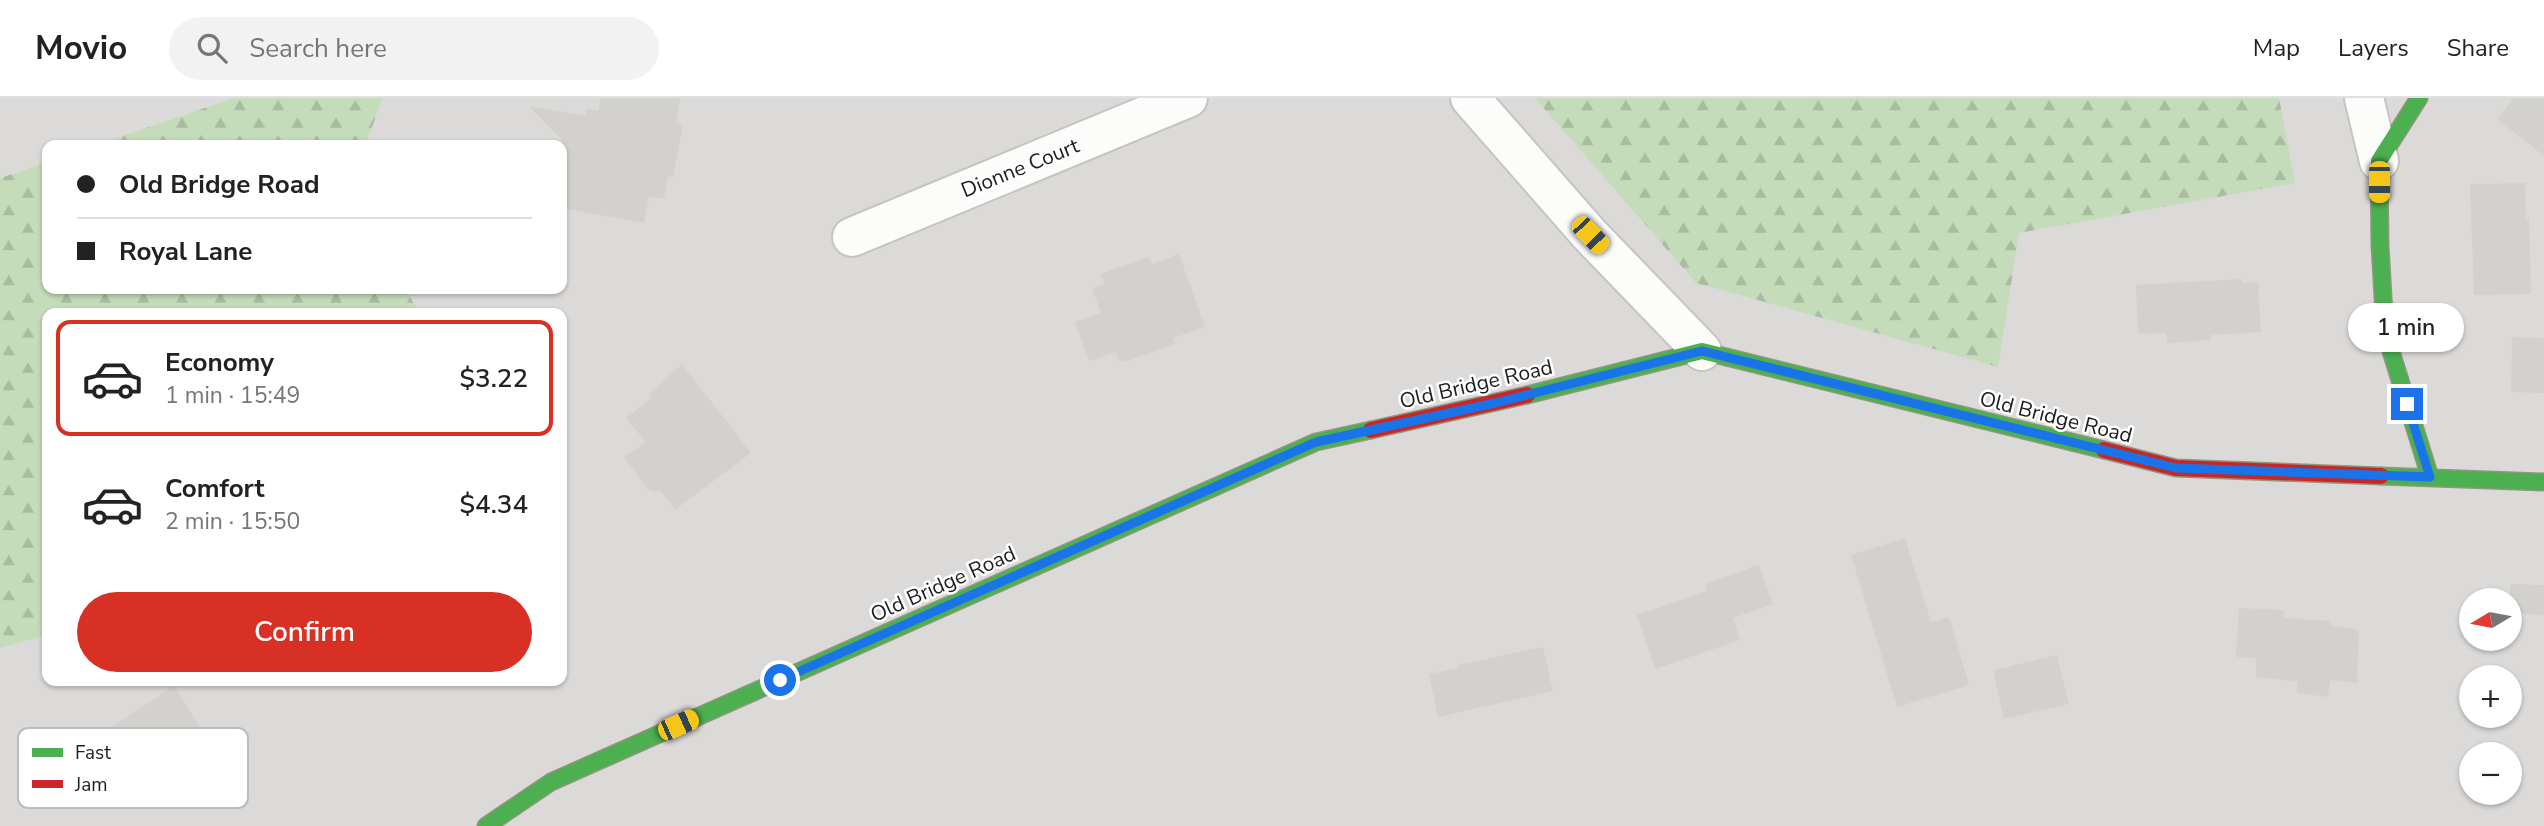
<!DOCTYPE html>
<html lang="en">
<head>
<meta charset="utf-8">
<style>
  :root { --surface:#fff; --page:#f2f2f2; --text:#222; --muted:#767676; --line:#e0e0e0; --accent:#d93025 }
  body { margin:0; font-family:"Nunito Sans",sans-serif; background:var(--page); color:var(--text); height:100vh; display:flex; flex-direction:column; font-size:26px; white-space:nowrap }
  * { box-sizing:border-box; margin:0 }
  p { font-size:23px; color:var(--muted) }
  .icon { flex:none; width:38px; height:38px; fill:none; stroke:currentColor; stroke-width:2; stroke-linecap:round; stroke-linejoin:round }
  .map { position:relative; flex:1; overflow:hidden }
  .details { position:absolute; left:42px; top:210px; width:525px; height:378px; display:flex; flex-direction:column; background:var(--surface); border-radius:14px; box-shadow:0 2px 5px #0004 }
  .details>* { flex:none }
  .banner { position:absolute; left:42px; top:42px; width:525px; height:154px; border-radius:14px; box-shadow:0 2px 5px #0004; display:grid; align-content:center; height:154px; padding:0 35px; background:var(--surface) }
  .needle { width:46px; rotate:260deg }
  .fabs { position:absolute; left:2459px; top:490px; display:grid; gap:14px }
  .fabs a { display:grid; place-items:center; width:63px; height:63px; border-radius:50%; background:var(--surface); box-shadow:0 2px 5px #0004; font-size:35px }
  .end { position:absolute; width:32px; height:32px; margin:-16px; border:9px solid #1a73e8; background:#fff; box-shadow:0 0 0 4px #fff }
  .from { border-radius:50% }
  .bubble { position:absolute; height:49px; border-radius:24px; background:var(--surface); box-shadow:0 2px 5px #0004; font-size:23px; font-weight:600; line-height:49px; text-align:center }
  .car { position:absolute; width:21px; height:42px; margin:-21px -10px; border-radius:9px; box-shadow:0 0 5px 2px #0007; background:linear-gradient(#f5c518 24%,#345 0 40%,#f5c518 0 76%,#345 0 86%,#f5c518 0) }
  .banner b { display:flex; align-items:center; gap:24px; height:66px; font-size:26px }
  .banner b+b { border-top:2px solid var(--line) }
  .banner i { width:18px; height:18px; background:var(--text) }
  ul { padding:12px 0 0; list-style:none }
  li { display:flex; align-items:center; gap:21px; height:116px; margin:0 14px 10px; padding:0 21px; border:4px solid transparent; border-radius:14px }
  li div { flex:1 }
  li b { display:block; font-size:26px }
  li em { font-style:normal; font-weight:600 }
  li.on { border-color:var(--accent) }
  li>.icon { width:63px; height:63px; stroke-width:1.5 }
  .cta { display:flex; gap:14px; margin-top:auto; padding:14px 35px }
  .cta a { flex:1; height:80px; border-radius:42px; background:var(--accent); color:#fff; font-size:28px; font-weight:600; line-height:80px; text-align:center }
  header { display:flex; align-items:center; gap:42px; box-sizing:border-box; height:98px; padding:0 35px; background:var(--surface); border-bottom:2px solid var(--line) }
  header strong { font-size:33px }
  nav { display:flex; gap:38px; margin-inline-start:auto; font-size:24px }
  .search { width:490px; height:63px; background:var(--page); display:flex; align-items:center; gap:18px; box-sizing:border-box; padding:0 24px; border-radius:38px; color:var(--muted); font-size:26px }
  .map>svg:first-child { display:block }
  .residential { fill:#dbdad8; fill-rule:evenodd }
  .forest { fill:url(#forest-firs) }
  .building { fill:#d3d1ce }
  .lines { fill:none; stroke-linecap:round; stroke-linejoin:round }
  .street-casing { stroke:#c5c4c3; stroke-width:42 }
  .fast-casing { stroke:#93967e; stroke-width:19 }
  .jam-casing { stroke:#93967e; stroke-width:19 }
  .street { stroke:#fcfcfb; stroke-width:38 }
  .fast { stroke:#4caf50; stroke-width:16 }
  .jam { stroke:#c62828; stroke-width:16 }
  .route { stroke:#1a73e8; stroke-width:9 }
  .labels { text-anchor:middle; dominant-baseline:central; stroke-width:5; stroke-linejoin:round; paint-order:stroke }
  .street-label { font-size:21px; fill:#1e1e1e; stroke:#fff }
  .key { fill:#fff; stroke:#bcbcbc; stroke-width:2 }
  .key-label { font-size:19px; fill:#1e1e1e }
</style>
</head>
<body>
<header>
<strong>Movio</strong>
<div class="search"><svg class="icon" aria-label="search" viewBox="0 0 24 24"><circle cx="10" cy="10" r="6"/><path d="M15 15l6 6"/></svg>Search here</div>
<nav><a>Map</a><a>Layers</a><a>Share</a></nav>
</header>
<div class="map">
<svg width="2544" height="728" viewBox="0 0 2544 728">
  <defs>
    <pattern id="forest-firs" width="22" height="20" patternUnits="userSpaceOnUse" patternTransform="scale(1.75)"><rect width="22" height="20" fill="#c5dcbb"/><path d="M5 1l3.5 6h-7zM16 11l3.5 6h-7z" fill="#a9bca0"/></pattern>
  </defs>
  <rect width="100%" height="100%" fill="#ecebe7"/>
  <path class="residential" d="M 0,0 L 233,0 L 96,47 L 47,47 L 47,64 L 0,80 Z
    M 276,0 L 2544,0 L 2544,728 L 0,728 L 0,514 L 47,493 L 47,583 L 562,583 L 562,215 L 319,215 L 314,191 L 562,191 L 562,47 L 286,47 ZM 2471,502 L 2510,502 L 2510,541 L 2471,541 ZM 2471,579 L 2510,579 L 2510,618 L 2471,618 ZM 2471,656 L 2510,656 L 2510,695 L 2471,695 Z"/>
  <path class="forest" d="M 233,0 L 382,0 L 366,47 L 96,47 Z
    M 1535,0 L 2279,0 L 2295,85 L 2019,135 L 1998,269 L 1696,185 Z
    M 47,64 L 47,191 L 405,191 L 420,215 L 47,215 L 47,537 L 0,550 L 0,80 Z"/>
  <path class="building" d="M 600,0 L 680,0 L 676,25 L 683,27 L 673,79 L 668,78 L 664,101 L 649,98 L 644,125 L 562,110 L 566,83 L 562,79 L 562,42 L 529,8 L 586,18 L 587,11 L 598,13 Z
    M 2514,0 L 2544,0 L 2544,58 L 2497,21 Z
    M 2525,85 L 2526,121 L 2529,120 L 2531,196 L 2474,197 L 2470,86 Z
    M 1179,156 L 1205,229 L 1173,240 L 1175,246 L 1125,264 L 1124,262 L 1119,264 L 1116,254 L 1089,263 L 1075,224 L 1101,215 L 1092,191 L 1104,186 L 1100,176 L 1149,159 L 1152,166 Z
    M 2242,181 L 2242,185 L 2258,184 L 2261,234 L 2211,237 L 2211,242 L 2167,245 L 2166,235 L 2138,236 L 2136,187 Z
    M 2512,239 L 2544,240 L 2544,295 L 2511,294 Z
    M 682,266 L 751,355 L 676,411 L 661,394 L 650,393 L 624,359 L 646,344 L 626,320 L 652,300 L 649,296 Z
    M 1905,440 L 1931,524 L 1949,519 L 1969,587 L 1897,609 L 1851,457 Z
    M 1759,467 L 1773,506 L 1733,520 L 1740,542 L 1655,571 L 1637,517 L 1707,493 L 1705,486 Z
    M 2510,486 L 2544,487 L 2544,517 L 2510,515 Z
    M 2239,510 L 2284,512 L 2283,520 L 2330,523 L 2331,528 L 2359,531 L 2357,585 L 2330,582 L 2328,599 L 2297,595 L 2298,584 L 2256,579 L 2256,560 L 2236,559 Z
    M 1543,549 L 1553,593 L 1438,619 L 1429,576 L 1458,570 L 1458,567 Z
    M 2057,557 L 2069,606 L 2004,621 L 1993,572 Z
    M 174,588 L 206,638 L 173,660 L 176,664 L 114,704 L 79,650 Z"/>
  <g class="lines">
    <defs>
      <path id="street" d="M 1470,0 L 1590,137 L 1702,253
        M 2364,0 L 2379,63
        M 852,139 L 1188,0"/>
      <path id="fast" d="M 2419,0 L 2379,63 L 2380,147 L 2385,234 L 2430,379
        M 1527,297 L 1702,253 L 2104,352
        M 2381,378 L 2544,384
        M 486,728 L 551,684 L 1316,344 L 1371,332"/>
      <path id="jam" d="M 1371,332 L 1527,297
        M 2104,352 L 2176,370 L 2381,378"/>
    </defs>
    <use href="#street" class="street-casing"/>
    <use href="#fast" class="fast-casing"/>
    <use href="#jam" class="jam-casing"/>
    <use href="#street" class="street"/>
    <use href="#fast" class="fast"/>
    <use href="#jam" class="jam"/>
  </g>
  <g class="lines">
    <path class="route" d="M 780,582 L 1316,344 L 1495,305 L 1702,253 L 2176,370 L 2430,379 L 2407,306"/>
  </g>
  <g class="labels">
    <g class="street-label">
      <text transform="translate(1020 70) rotate(-22)">Dionne Court</text>
      <text transform="translate(1476 286) rotate(-13)">Old Bridge Road</text>
      <text transform="translate(2056 319) rotate(14)">Old Bridge Road</text>
      <text transform="translate(943 486) rotate(-24)">Old Bridge Road</text>
    </g>
  </g>
  <rect x="18" y="630" width="230" height="80" rx="10" class="key"/>
  <rect x="32" y="650" width="31" height="9" fill="#4caf50"/>
  <rect x="32" y="682" width="31" height="8" fill="#c62828"/>
  <g class="key-label">
    <text x="75" y="661">Fast</text>
    <text x="75" y="693">Jam</text>
  </g>
</svg>
<div class="fabs">
<a><svg class="needle" viewBox="-14 -14 28 28"><path d="M0-13l5 13h-10z" fill="#e53935"/><path d="M0 13l5-13h-10z" fill="#767676"/></svg></a>
<a>+</a>
<a>−</a>
</div>
<i class="end from" style="left:780px;top:582px"></i>
<i class="end" style="left:2407px;top:306px"></i>
<div class="bubble" style="left:2348px;top:205px;width:116px">1 min</div>
<i class="car" style="left:2379px;top:84px;rotate:180deg"></i>
<i class="car" style="left:1590px;top:137px;rotate:136deg"></i>
<i class="car" style="left:678px;top:627px;rotate:66deg"></i>
<div class="banner">
<b><i class="from"></i>Old Bridge Road</b>
<b><i></i>Royal Lane</b>
</div>
<section class="details">
<ul>
<li class="on"><svg class="icon" aria-label="car" viewBox="0 0 24 24"><path d="M5 17H2v-5l4-1 3-4h7l3 4 3 1v5h-3M9 17h6M6 11h13"/><circle cx="7" cy="17" r="2"/><circle cx="17" cy="17" r="2"/></svg><div><b>Economy</b><p>1 min · 15:49</p></div><em>$3.22</em></li>
<li><svg class="icon" aria-label="car" viewBox="0 0 24 24"><path d="M5 17H2v-5l4-1 3-4h7l3 4 3 1v5h-3M9 17h6M6 11h13"/><circle cx="7" cy="17" r="2"/><circle cx="17" cy="17" r="2"/></svg><div><b>Comfort</b><p>2 min · 15:50</p></div><em>$4.34</em></li>
</ul>
<div class="cta"><a>Confirm</a></div>
</section>
</div>
</body>
</html>
